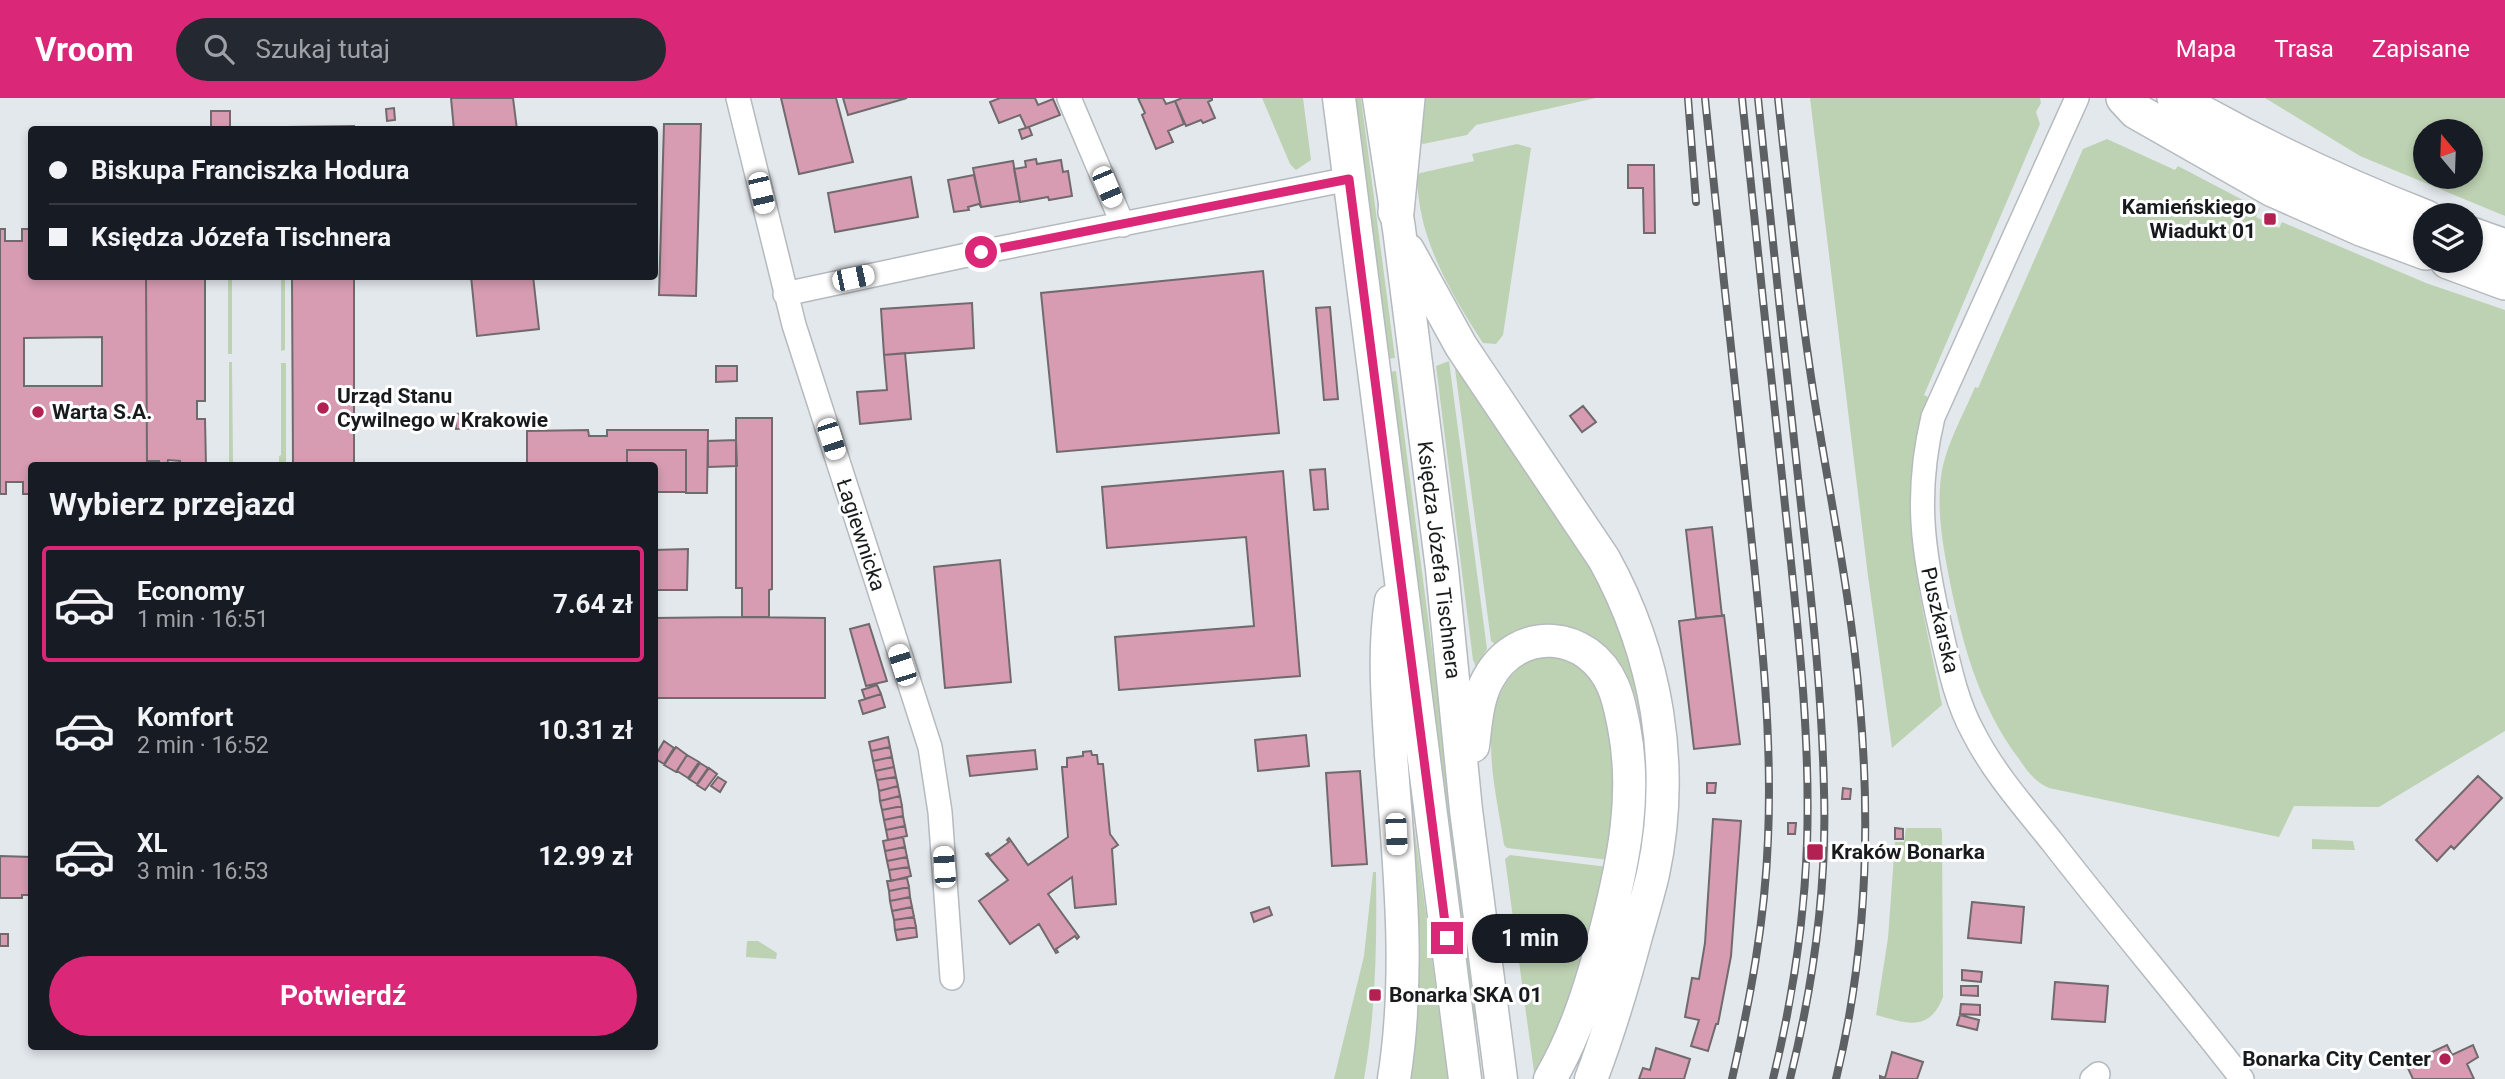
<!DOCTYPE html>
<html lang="pl">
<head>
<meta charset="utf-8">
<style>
  :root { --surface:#171b24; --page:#242831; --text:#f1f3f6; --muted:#9ea1a6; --line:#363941; --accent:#db2777 }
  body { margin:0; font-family:Roboto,sans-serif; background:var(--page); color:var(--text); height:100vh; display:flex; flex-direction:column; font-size:26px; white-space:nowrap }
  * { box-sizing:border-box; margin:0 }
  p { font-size:23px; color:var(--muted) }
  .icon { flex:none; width:38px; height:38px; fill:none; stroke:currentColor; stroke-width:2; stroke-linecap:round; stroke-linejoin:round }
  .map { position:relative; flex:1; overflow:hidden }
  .sheet { position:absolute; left:28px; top:364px; width:630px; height:588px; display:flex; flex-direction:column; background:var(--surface); border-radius:7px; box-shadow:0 4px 10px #0003 }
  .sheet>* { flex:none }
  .hud { position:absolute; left:28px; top:28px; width:630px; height:154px; border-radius:7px; box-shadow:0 4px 10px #0003; display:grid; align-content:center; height:154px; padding:0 21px; background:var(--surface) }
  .needle { width:46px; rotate:341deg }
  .controls { position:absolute; left:2413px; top:21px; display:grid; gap:14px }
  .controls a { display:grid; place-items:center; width:70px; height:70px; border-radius:50%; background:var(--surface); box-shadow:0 4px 10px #0003; font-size:35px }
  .end { position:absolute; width:32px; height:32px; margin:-16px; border:9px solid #db2777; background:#fff; box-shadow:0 0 0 4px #fff }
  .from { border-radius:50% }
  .bubble { position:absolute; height:49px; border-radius:24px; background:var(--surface); box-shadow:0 4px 10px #0003; font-size:23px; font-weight:700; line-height:49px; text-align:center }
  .car { position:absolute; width:21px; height:42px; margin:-21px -10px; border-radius:9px; box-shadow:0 0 5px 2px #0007; background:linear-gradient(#fff 24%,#345 0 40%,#fff 0 76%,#345 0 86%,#fff 0) }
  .hud b { display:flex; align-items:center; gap:24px; height:66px; font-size:26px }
  .hud b+b { border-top:2px solid var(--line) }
  .hud i { width:18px; height:18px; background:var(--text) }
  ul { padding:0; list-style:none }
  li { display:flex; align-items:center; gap:21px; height:116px; margin:0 14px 10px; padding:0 7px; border:4px solid transparent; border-radius:7px }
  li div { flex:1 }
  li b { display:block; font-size:26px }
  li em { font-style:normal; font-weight:700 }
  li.active { border-color:var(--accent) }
  li>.icon { width:63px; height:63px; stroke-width:1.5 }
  h2 { padding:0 21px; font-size:32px; line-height:84px }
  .action { display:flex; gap:14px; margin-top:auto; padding:14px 21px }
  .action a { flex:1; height:80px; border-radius:42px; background:var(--accent); color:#fff; font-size:28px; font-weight:700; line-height:80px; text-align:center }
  header { display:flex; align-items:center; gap:42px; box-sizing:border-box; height:98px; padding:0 35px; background:var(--accent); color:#fff }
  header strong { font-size:33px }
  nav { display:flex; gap:38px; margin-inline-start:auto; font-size:24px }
  .search { width:490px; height:63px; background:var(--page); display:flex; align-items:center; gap:18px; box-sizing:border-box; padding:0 24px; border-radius:38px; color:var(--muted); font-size:26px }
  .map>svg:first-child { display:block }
  .green { fill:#bdd2b2; fill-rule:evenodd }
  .building { fill:#d79cb2; stroke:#716a6c; stroke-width:2; fill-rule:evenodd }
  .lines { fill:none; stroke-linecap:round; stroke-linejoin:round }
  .minor-casing { stroke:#b5babe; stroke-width:26 }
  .secondary-casing { stroke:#b5babe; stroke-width:35 }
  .primary-casing { stroke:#b5babe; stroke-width:38 }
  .minor { stroke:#fff; stroke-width:23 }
  .secondary { stroke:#fff; stroke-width:32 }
  .primary { stroke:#fff; stroke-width:35 }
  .rail-casing { stroke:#5e6164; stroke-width:8 }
  .rail { stroke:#fff; stroke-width:5; stroke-dasharray:16; stroke-linecap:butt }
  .route { stroke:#db2777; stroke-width:9 }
  .poi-dot { fill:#b22151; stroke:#fff; stroke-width:2.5 }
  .labels { text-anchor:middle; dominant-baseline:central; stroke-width:6; stroke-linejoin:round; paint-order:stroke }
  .poi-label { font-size:21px; font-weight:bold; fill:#181a1b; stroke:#fff; text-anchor:start }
  .street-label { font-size:21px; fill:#181a1b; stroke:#fff }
</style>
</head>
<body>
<header>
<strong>Vroom</strong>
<div class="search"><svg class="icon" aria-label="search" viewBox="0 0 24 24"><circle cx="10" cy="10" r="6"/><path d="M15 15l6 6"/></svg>Szukaj tutaj</div>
<nav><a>Mapa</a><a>Trasa</a><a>Zapisane</a></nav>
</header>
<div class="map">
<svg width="2505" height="981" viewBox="0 0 2505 981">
  <rect width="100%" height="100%" fill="#e3e8ed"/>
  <path class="green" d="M 1262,0 L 1303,0 L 1311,62 L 1296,72 L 1290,66 Z
    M 1354,0 L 1361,0 L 1395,260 L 1388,261 Z
    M 1424,0 L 1596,0 L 1476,27 L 1467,37 L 1423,46 L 1420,44 Z
    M 1810,0 L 2040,0 L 2041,5 L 2036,14 L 2040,26 L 1924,297 L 1928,299 C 1916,337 1909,376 1910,416 C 1913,479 1930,544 1942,607 L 1892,650 L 1868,478 Z
    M 2265,0 L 2505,0 L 2505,118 L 2360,58 ZM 2426,33 L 2471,33 L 2471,79 L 2426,79 Z
    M 2107,41 L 2175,72 L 2178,68 L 2260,111 L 2256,119 L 2279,130 L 2282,124 L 2426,185 L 2505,212 L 2505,633 L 2379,709 L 2294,708 L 2279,739 L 2049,690 C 2035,684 2027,673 2019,661 C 1977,605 1961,541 1948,474 C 1942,443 1937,410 1941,379 C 1945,348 1963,318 1975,289 L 1978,290 L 2083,51 Z
    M 1517,46 L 1531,50 L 1503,237 L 1496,246 L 1483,245 C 1450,194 1418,141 1417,78 L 1420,75 L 1474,63 L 1472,56 Z
    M 228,179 L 232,179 L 232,256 L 228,256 Z
    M 281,179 L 285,179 L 285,252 L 281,253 Z
    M 1449,263 L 1487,551 L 1476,569 L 1473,562 L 1436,268 Z
    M 1454,263 L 1588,459 L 1625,537 L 1646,625 L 1647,721 L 1640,766 L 1636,765 C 1644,690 1665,550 1565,528 C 1542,523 1512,530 1495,546 L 1491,543 Z
    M 229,264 L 232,264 L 233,365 L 250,365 L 250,367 L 229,367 Z
    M 281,265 L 286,265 L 286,367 L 266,367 L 266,364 L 279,364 L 279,358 L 281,357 Z
    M 1396,273 L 1480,922 L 1474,922 L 1390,274 Z
    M 1563,557 L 1597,581 L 1620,667 L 1609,762 L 1507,750 L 1504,747 C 1497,695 1473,615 1516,573 L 1513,568 L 1530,558 Z
    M 1406,667 L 1448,981 L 1410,981 C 1427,877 1414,772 1406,667 Z
    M 1906,730 L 1941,730 L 1942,734 L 1943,899 C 1929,935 1906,925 1876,917 L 1888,840 L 1895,744 L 1904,744 Z
    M 2312,741 L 2353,743 L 2355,752 L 2312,751 Z
    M 1510,757 L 1608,769 L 1563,928 L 1535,981 L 1505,761 Z
    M 1373,774 L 1376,774 C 1377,844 1376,912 1364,981 L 1334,981 L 1364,858 Z
    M 747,843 L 758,843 L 777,855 L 776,861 L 746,859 Z"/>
  <path class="building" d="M 451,0 L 513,0 L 517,32 L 454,32 Z
    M 781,0 L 836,0 L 853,64 L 799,76 Z
    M 843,0 L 907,0 L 848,17 Z
    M 1000,0 L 1035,0 L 1038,7 L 1053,1 L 1060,17 L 1026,30 L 1020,17 L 999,25 L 990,4 Z
    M 1138,0 L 1163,0 L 1166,6 L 1175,3 L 1184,26 L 1168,33 L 1173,44 L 1156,51 L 1142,17 L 1145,15 Z
    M 1182,0 L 1212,0 L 1212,2 L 1208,4 L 1215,20 L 1203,25 L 1201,22 L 1186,28 L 1175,3 Z
    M 394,10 L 395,22 L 387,23 L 386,11 Z
    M 211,13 L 230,13 L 230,32 L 211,32 Z
    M 664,26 L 701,26 L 696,198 L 659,197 Z
    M 354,28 L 354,32 L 290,32 L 288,29 Z
    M 1029,29 L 1032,37 L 1022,41 L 1019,32 Z
    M 1036,61 L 1037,66 L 1061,62 L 1063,74 L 1068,73 L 1072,98 L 1049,102 L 1048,99 L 1020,104 L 1014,71 L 1026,69 L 1025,63 Z
    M 1013,63 L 1020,103 L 981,109 L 973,70 Z
    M 1628,67 L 1654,67 L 1655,135 L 1644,135 L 1643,90 L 1628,90 Z
    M 974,77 L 981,109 L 979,106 L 968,109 L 969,112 L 954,114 L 948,82 Z
    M 911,79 L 918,119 L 835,134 L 828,95 Z
    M 0,131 L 5,131 L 5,143 L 22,143 L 22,131 L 32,131 L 32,178 L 146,178 L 147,368 L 32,368 L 32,396 L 23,396 L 23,384 L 6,384 L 6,396 L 0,396 ZM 102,239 L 102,288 L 24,288 L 24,240 Z
    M 1263,173 L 1279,335 L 1057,354 L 1041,195 Z
    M 146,178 L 205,178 L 205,303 L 197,303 L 197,321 L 205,321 L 206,368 L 180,368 L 180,363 L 168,362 L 167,368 L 160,368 L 159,363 L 147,363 Z
    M 292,178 L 354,178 L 354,368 L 293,368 Z
    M 471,178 L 533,178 L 539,231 L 477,238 Z
    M 972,205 L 974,250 L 884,257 L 881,211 Z
    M 1330,209 L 1338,301 L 1324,302 L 1316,210 Z
    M 905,255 L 911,321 L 860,326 L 857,294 L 887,292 L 884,257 Z
    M 716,268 L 737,268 L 737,283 L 716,284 Z
    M 1583,308 L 1596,324 L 1582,334 L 1570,318 Z
    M 476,315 L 477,330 L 456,331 L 455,316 Z
    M 736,320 L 772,320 L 772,491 L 769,492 L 769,519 L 742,519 L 742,490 L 736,490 Z
    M 588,332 L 589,338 L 607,338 L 607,332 L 708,332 L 707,395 L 686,395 L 686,352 L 627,352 L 627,368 L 527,368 L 527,333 Z
    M 736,342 L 737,368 L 708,369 L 708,343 Z
    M 627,352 L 686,352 L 686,394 L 654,394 L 654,368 L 627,368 Z
    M 1325,371 L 1328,411 L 1314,412 L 1310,372 Z
    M 1283,373 L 1300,578 L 1119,592 L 1115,539 L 1254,528 L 1246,439 L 1107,450 L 1102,389 Z
    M 1712,429 L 1722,518 L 1696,520 L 1686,432 Z
    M 688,451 L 687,492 L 654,492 L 654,452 Z
    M 1000,462 L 1011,584 L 945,590 L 934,469 Z
    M 1724,517 L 1740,646 L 1694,651 L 1679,523 Z
    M 741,519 L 825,520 L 825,600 L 654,600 L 654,520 Z
    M 869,526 L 887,583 L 866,588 L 850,531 Z
    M 877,587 L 881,596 L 865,601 L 862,592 Z
    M 881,596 L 885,609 L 863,616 L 859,603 Z
    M 1306,637 L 1309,668 L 1258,673 L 1255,642 Z
    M 888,639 L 890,649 L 871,653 L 869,644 Z
    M 664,643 L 674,650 L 664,666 L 654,660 Z
    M 676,649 L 687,657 L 676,674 L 664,667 Z
    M 890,649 L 892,659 L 873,663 L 871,653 Z
    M 1035,652 L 1037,671 L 970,678 L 967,658 Z
    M 1091,653 L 1092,657 L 1097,657 L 1098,666 L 1103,666 L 1110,736 L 1118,747 L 1112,751 L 1116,806 L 1075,810 L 1072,779 L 1048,796 L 1079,839 L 1077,841 L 1075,838 L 1056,851 L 1058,854 L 1056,855 L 1039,826 L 1010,846 L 979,803 L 1008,782 L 986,756 L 988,755 L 990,758 L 1009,744 L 1007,742 L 1009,740 L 1028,767 L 1068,739 L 1062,669 L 1067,669 L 1067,660 L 1083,658 L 1083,654 Z
    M 687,657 L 699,664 L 688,680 L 677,673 Z
    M 892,659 L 894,669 L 875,673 L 873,663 Z
    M 700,665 L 708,670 L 697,686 L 689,681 Z
    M 894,669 L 896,679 L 877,682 L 875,673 Z
    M 709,670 L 717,676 L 705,692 L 697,687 Z
    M 1360,673 L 1367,766 L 1332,768 L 1326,675 Z
    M 2478,678 L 2502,700 L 2454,751 L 2451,748 L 2437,763 L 2416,742 Z
    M 718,679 L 726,684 L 720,694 L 711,688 Z
    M 896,679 L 898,688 L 879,693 L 877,682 Z
    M 1707,685 L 1716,685 L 1715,695 L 1707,695 Z
    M 898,688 L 900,698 L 880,703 L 879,693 Z
    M 1843,690 L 1851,691 L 1850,701 L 1842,701 Z
    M 900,698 L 902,708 L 882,712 L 880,703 Z
    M 902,708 L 903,718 L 884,722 L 882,712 Z
    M 903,718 L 905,728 L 886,732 L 884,722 Z
    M 1713,721 L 1741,723 L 1731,858 L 1718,926 L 1716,926 L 1708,953 L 1691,948 L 1699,922 L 1685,919 L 1692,880 L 1699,881 L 1705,845 Z
    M 1788,725 L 1796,725 L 1795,736 L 1788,736 Z
    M 905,728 L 907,738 L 888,742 L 886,732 Z
    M 1895,730 L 1903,731 L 1903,741 L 1895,741 Z
    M 903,739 L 905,749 L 885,753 L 883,743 Z
    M 905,749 L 907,759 L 887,763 L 885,753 Z
    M 0,758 L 32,759 L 32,797 L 22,797 L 22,800 L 0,800 Z
    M 907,759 L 909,769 L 889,772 L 887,763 Z
    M 909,769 L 911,778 L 891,783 L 889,772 Z
    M 907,780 L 909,789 L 889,793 L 887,783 Z
    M 909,789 L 910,799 L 890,803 L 889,793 Z
    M 910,799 L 912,809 L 892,813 L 890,803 Z
    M 1972,804 L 2024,809 L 2021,845 L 1968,840 Z
    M 912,809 L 914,819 L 894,822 L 892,813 Z
    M 1269,809 L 1272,817 L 1254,824 L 1251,815 Z
    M 914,819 L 916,829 L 895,832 L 894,822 Z
    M 916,829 L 917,839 L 897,842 L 895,832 Z
    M 0,836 L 8,836 L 8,848 L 0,848 Z
    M 1962,872 L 1982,874 L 1981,884 L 1962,882 Z
    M 2055,884 L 2108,888 L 2105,924 L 2052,921 Z
    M 1961,888 L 1978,888 L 1978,898 L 1961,897 Z
    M 1961,906 L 1980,907 L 1980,917 L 1960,916 Z
    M 1960,917 L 1979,922 L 1977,932 L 1957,927 Z
    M 2447,947 L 2452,957 L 2473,947 L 2478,959 L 2467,966 L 2474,981 L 2413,981 L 2406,966 Z
    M 1656,950 L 1690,961 L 1684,981 L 1639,981 L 1643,970 L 1650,972 Z
    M 1892,954 L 1923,964 L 1917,981 L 1880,981 L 1880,978 L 1885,980 Z"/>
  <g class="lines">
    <defs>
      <path id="minor" d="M 738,0 L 794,227 L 930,649 L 940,714 L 952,880
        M 1069,0 L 1123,127
        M 2077,0 L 1933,319 C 1914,398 1923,455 1941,533 C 1949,567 1956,603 1973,634 C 1993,674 2025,710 2053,745 C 2115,825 2180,901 2242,981
        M 785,196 L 981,154 L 1349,81
        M 2092,981 L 2098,976"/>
      <path id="secondary" d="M 1339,0 L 1465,981
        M 1379,0 L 1399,131 L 1442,471 L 1466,712 L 1501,981
        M 1408,152 L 1461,248 L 1604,461 C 1657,557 1676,668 1653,776 C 1648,797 1642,817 1636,838 C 1623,887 1609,934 1591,981
        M 1391,503 C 1383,555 1388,605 1391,657 C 1399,765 1411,874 1394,981
        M 1473,648 C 1476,625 1477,601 1488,581 C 1518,526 1589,532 1613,588 C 1619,601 1621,615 1624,629 C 1637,697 1624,761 1607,828 C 1593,881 1578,933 1550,981"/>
      <path id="primary" d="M 2124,0 L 2136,13 L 2273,91 L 2361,130 L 2426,154
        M 2175,0 C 2257,47 2338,86 2426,120
        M 1396,114 L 1407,0
        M 2471,137 L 2505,149
        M 2448,163 L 2505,184"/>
    </defs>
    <use href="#minor" class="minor-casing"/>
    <use href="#secondary" class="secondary-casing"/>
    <use href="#primary" class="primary-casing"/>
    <use href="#minor" class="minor"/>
    <use href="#secondary" class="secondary"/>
    <use href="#primary" class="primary"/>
    <defs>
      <path id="rail" d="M 1688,0 L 1696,104
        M 1705,0 C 1718,130 1732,259 1746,389 C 1758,506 1773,623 1768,741 C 1765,823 1750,902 1732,981
        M 1742,0 C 1755,129 1769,259 1783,388 C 1795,507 1811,627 1807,746 C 1804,826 1792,904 1773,981
        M 1758,0 C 1771,129 1785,259 1799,388 C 1810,490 1822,591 1824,693 C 1827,790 1813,888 1790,981
        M 1778,0 C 1789,102 1799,204 1815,305 C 1831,405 1852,506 1860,608 C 1871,734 1866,858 1836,981"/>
    </defs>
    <use href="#rail" class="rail-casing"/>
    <use href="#rail" class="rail"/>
  </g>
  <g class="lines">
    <path class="route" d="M 981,154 L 1349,81 L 1447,840"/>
  </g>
  <g class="poi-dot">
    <rect x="2263" y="114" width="14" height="14" rx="3.5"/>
    <circle cx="323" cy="310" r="7"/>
    <circle cx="38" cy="314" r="7"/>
    <rect x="1806" y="745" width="18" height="18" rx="3.5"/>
    <rect x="1368" y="890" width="14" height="14" rx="3.5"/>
    <circle cx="2445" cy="961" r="7"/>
  </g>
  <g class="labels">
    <g class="poi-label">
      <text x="2256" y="109" text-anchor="end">Kamieńskiego<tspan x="2256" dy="24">Wiadukt 01</tspan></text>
      <text x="337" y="298">Urząd Stanu<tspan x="337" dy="24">Cywilnego w Krakowie</tspan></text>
      <text x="52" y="314">Warta S.A.</text>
      <text x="1831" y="754">Kraków Bonarka</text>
      <text x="1389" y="897">Bonarka SKA 01</text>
      <text x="2431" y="961" text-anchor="end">Bonarka City Center</text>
    </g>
    <g class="street-label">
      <text transform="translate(861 437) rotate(72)">Łagiewnicka</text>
      <text transform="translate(1439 462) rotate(83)">Księdza Józefa Tischnera</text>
      <text transform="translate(1940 522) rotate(77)">Puszkarska</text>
    </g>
  </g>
</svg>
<div class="controls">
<a><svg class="needle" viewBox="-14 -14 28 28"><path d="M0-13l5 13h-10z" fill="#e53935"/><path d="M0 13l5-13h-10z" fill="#9ea1a6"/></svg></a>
<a><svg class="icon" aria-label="layers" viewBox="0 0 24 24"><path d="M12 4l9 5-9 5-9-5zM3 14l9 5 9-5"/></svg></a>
</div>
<i class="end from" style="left:981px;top:154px"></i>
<i class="end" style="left:1447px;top:840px"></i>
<div class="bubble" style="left:1472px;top:816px;width:116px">1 min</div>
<i class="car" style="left:1107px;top:89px;rotate:157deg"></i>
<i class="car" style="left:761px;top:95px;rotate:167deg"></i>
<i class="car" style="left:853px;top:180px;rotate:78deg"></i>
<i class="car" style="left:831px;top:341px;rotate:162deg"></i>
<i class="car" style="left:902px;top:567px;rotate:342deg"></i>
<i class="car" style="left:1396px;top:736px;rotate:177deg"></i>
<i class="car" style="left:944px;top:769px;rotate:356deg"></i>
<div class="hud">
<b><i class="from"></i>Biskupa Franciszka Hodura</b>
<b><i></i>Księdza Józefa Tischnera</b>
</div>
<section class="sheet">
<h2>Wybierz przejazd</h2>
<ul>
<li class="active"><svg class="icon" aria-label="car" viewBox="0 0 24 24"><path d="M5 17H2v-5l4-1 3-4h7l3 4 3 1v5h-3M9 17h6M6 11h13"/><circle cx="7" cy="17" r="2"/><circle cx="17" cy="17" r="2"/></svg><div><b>Economy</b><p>1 min · 16:51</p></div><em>7.64 zł</em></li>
<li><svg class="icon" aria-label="car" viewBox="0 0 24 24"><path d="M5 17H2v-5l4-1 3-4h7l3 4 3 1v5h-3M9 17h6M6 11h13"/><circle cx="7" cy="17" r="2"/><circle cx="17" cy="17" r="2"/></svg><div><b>Komfort</b><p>2 min · 16:52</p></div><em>10.31 zł</em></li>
<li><svg class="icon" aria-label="car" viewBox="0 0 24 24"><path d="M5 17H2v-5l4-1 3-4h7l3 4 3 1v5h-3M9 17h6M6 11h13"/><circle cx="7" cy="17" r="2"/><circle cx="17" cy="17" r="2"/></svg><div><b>XL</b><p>3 min · 16:53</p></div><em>12.99 zł</em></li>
</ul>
<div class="action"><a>Potwierdź</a></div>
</section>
</div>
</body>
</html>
